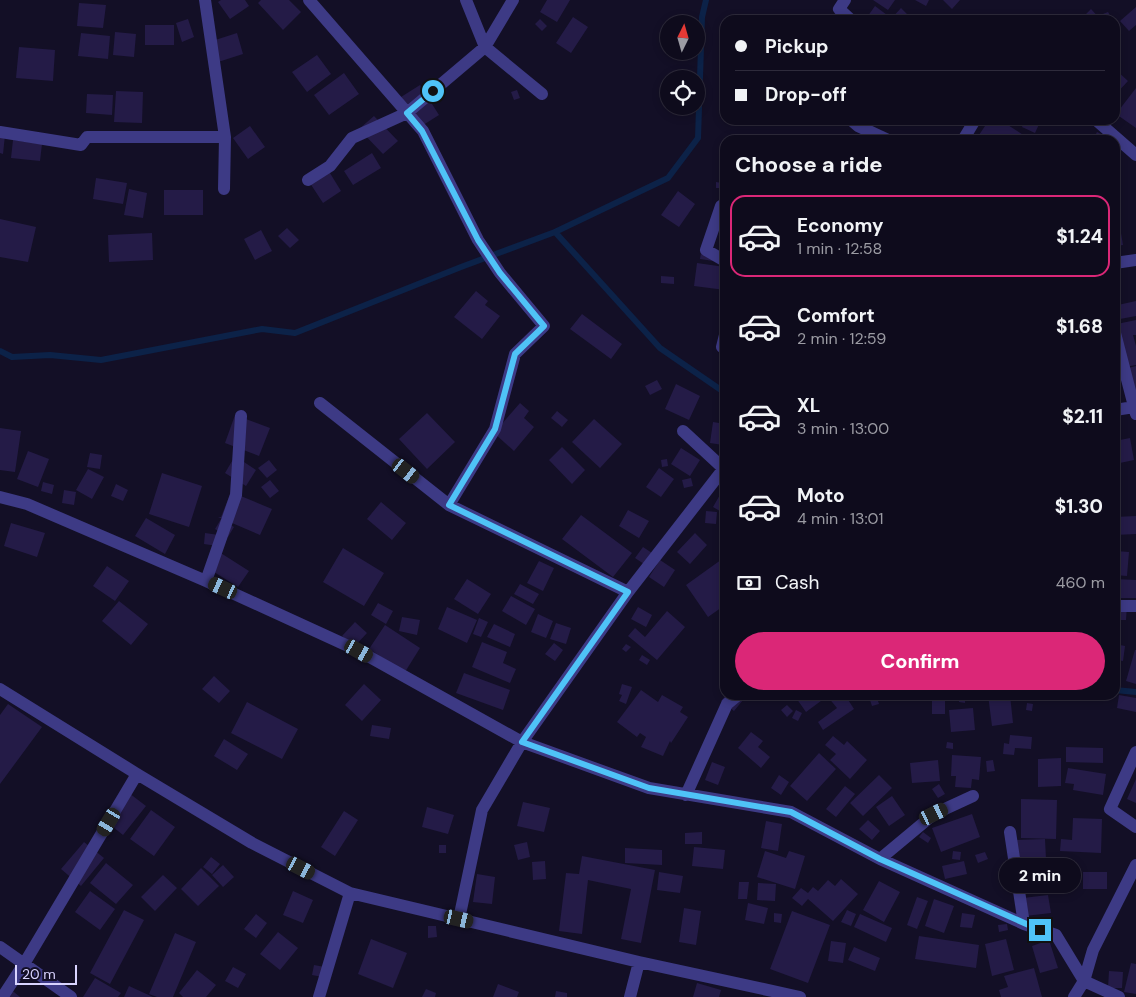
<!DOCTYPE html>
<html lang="en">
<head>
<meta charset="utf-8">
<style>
  :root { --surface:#0e0b1c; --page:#1c1929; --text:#f1f3f6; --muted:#9b9ba3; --line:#2e2b3b; --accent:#db2777 }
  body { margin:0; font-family:"DM Sans",sans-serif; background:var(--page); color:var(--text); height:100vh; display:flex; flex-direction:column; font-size:19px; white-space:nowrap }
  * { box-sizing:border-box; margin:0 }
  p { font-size:16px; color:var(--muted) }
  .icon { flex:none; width:28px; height:28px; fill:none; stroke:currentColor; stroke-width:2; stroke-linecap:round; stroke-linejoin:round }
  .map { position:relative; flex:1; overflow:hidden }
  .drawer { position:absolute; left:720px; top:135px; width:400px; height:565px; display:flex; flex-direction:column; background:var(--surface); border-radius:15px; box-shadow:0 2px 8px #0003,0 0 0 1px var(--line) }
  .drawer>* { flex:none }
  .guide { position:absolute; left:720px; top:15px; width:400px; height:110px; border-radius:15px; box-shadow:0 2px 8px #0003,0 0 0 1px var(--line); display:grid; align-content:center; height:110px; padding:0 15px; background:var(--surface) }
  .needle { width:32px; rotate:5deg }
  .tools { position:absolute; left:660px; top:15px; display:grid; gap:10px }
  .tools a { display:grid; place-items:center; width:45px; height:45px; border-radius:50%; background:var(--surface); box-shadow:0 2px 8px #0003,0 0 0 1px var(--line); font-size:25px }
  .scale { position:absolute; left:15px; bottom:12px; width:62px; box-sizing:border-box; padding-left:5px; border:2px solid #d9d4ff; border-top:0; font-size:14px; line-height:18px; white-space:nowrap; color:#d9d4ff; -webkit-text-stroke:4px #130f26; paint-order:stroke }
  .end { position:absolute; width:22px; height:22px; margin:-11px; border:6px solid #4fc3f7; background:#111; box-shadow:0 0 0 2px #111 }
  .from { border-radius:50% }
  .bubble { position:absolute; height:35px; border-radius:18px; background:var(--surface); box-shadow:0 2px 8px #0003,0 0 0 1px var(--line); font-size:16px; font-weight:800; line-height:35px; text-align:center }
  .car { position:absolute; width:15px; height:30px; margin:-15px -8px; border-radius:6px; box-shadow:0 0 4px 1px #0007; background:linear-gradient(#222 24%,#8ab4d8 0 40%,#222 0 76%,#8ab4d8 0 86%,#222 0) }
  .guide b { display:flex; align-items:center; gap:18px; height:48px; font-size:19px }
  .guide b+b { border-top:1px solid var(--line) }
  .guide i { width:12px; height:12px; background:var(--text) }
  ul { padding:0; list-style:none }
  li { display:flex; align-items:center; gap:15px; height:82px; margin:0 10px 8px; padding:0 5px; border:2px solid transparent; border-radius:15px }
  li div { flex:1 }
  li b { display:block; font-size:19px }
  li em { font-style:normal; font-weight:800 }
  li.selected { border-color:var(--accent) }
  li>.icon { width:45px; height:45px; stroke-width:1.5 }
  h2 { padding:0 15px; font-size:22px; line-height:60px }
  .pay { display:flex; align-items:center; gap:12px; height:55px; padding:0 15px; font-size:19px }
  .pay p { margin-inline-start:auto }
  .cta { display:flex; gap:10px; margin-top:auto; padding:10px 15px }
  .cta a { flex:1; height:58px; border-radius:30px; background:var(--accent); color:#fff; font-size:20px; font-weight:800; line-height:58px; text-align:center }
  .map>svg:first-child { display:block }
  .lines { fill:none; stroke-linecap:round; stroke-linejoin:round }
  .stream { stroke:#0c2248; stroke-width:6 }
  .building { fill:#241b47 }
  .minor { stroke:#3d3a85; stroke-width:12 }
  .route { stroke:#4fc3f7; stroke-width:6 }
</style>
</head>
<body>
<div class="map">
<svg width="1136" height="997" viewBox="0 0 1136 997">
  <rect width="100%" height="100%" fill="#130f26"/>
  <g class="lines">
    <path class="stream" d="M 555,232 L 660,348 L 721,390 L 725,396
      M 0,351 L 12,357 L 50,355 L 101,360 L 262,329 L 295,333 L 461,267 L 555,232 L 668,178 L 698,138 L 702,17 L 706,0
      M 1115,690 L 1136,692"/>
  </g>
  <path class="building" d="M 221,0 L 245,0 L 249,6 L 230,19 L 218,2 Z
    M 261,0 L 289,0 L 301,12 L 283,30 L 258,3 Z
    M 547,0 L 570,0 L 557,22 L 540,12 Z
    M 873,0 L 895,0 L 888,10 Z
    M 915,0 L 929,0 L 926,6 Z
    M 943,0 L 960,0 L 952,9 Z
    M 79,3 L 106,5 L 103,28 L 77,26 Z
    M 875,6 L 887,15 L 883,20 L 865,20 Z
    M 1136,7 L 1136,25 L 1129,31 L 1120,21 Z
    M 901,8 L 913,20 L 890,20 Z
    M 1091,9 L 1101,20 L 1080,20 Z
    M 1108,12 L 1112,19 L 1106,20 L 1103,14 Z
    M 573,17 L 588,27 L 571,53 L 556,43 Z
    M 188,19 L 194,37 L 182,42 L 176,23 Z
    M 540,19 L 547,26 L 542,31 L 535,24 Z
    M 145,25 L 174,25 L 174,45 L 145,45 Z
    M 115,32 L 136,34 L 134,57 L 113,55 Z
    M 81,33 L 110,36 L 108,59 L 78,56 Z
    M 237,33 L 243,54 L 215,63 L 209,42 Z
    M 19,47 L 55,50 L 53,81 L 16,78 Z
    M 1115,51 L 1121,56 L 1115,62 Z
    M 317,55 L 331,74 L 307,92 L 292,72 Z
    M 1115,69 L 1128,81 L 1115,95 Z
    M 344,73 L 359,94 L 329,115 L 314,95 Z
    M 420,85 L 439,115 L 420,127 L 401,97 Z
    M 1136,88 L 1136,128 L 1116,114 Z
    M 517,90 L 520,98 L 514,100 L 511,92 Z
    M 116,91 L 143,92 L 142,123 L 114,122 Z
    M 87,94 L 113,95 L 112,115 L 86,113 Z
    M 374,116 L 398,141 L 383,154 L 359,129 Z
    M 989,120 L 1000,120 L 1031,140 L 987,140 L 979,135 Z
    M 1025,120 L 1041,120 L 1035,133 L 1022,127 Z
    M 250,126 L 265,147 L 248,159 L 233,138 Z
    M 1097,132 L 1113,140 L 1093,140 Z
    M 0,134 L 5,135 L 3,154 L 0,153 Z
    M 13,140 L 42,144 L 40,161 L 11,158 Z
    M 372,153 L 381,168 L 353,185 L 344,171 Z
    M 325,165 L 341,191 L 323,203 L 306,177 Z
    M 96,178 L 127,183 L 123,204 L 93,199 Z
    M 716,182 L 722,183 L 722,188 L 716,188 Z
    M 129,189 L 147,193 L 143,218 L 124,215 Z
    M 164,190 L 203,190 L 203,215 L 164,215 Z
    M 678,191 L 695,204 L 679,227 L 661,215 Z
    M 0,219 L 36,227 L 28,262 L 0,257 Z
    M 287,228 L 299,240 L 290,248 L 278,236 Z
    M 261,230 L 272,251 L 255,260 L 244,239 Z
    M 152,233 L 153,260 L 109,262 L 108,235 Z
    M 1121,233 L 1123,245 L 1115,246 L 1115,234 Z
    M 701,253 L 714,261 L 700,259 Z
    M 697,263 L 725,267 L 725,290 L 694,286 Z
    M 661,276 L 674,277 L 674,284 L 661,283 Z
    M 476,291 L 488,301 L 485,305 L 500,316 L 482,339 L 454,317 Z
    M 1136,301 L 1136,316 L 1120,319 L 1118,305 Z
    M 582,314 L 622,344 L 611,359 L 570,329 Z
    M 1136,320 L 1136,335 L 1133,335 L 1136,346 L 1136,365 L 1125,367 L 1117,324 Z
    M 1136,366 L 1136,403 L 1128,368 Z
    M 657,380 L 662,389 L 650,395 L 645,386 Z
    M 676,384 L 700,396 L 689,420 L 665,409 Z
    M 520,403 L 529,411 L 524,418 L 534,427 L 514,451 L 494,433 Z
    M 557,411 L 568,420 L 562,427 L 551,418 Z
    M 427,413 L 455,442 L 427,469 L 399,439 Z
    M 235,415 L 270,428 L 259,456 L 225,443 Z
    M 594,419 L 622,444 L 600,468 L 572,442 Z
    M 713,422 L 725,424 L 723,445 L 710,443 Z
    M 0,428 L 21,431 L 15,472 L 0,470 Z
    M 1130,438 L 1134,460 L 1115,464 L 1115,441 Z
    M 562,447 L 585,470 L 572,484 L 549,460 Z
    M 681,448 L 700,460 L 690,476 L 671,464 Z
    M 28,451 L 49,459 L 38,487 L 17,479 Z
    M 90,453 L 102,455 L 100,469 L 87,467 Z
    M 235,456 L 256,470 L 246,486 L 225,473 Z
    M 667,459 L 668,466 L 662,467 L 661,460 Z
    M 269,460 L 277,470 L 267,478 L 258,468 Z
    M 659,468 L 674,479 L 661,497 L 646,487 Z
    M 88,469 L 104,477 L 92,499 L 76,490 Z
    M 162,473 L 202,486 L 189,527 L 149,514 Z
    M 691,478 L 693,486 L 684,488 L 682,480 Z
    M 270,480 L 279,491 L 270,498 L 261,487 Z
    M 43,482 L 54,485 L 52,494 L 41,491 Z
    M 116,484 L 128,490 L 123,501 L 111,496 Z
    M 725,486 L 725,514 L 713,507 Z
    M 64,490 L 76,492 L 74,505 L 62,503 Z
    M 231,492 L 272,509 L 260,535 L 218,517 L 221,517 Z
    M 381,502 L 406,523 L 392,540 L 367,519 Z
    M 628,510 L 649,521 L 639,538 L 619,526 Z
    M 706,511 L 717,512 L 716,524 L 705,523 Z
    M 581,515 L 632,553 L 613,577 L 562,539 Z
    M 1136,516 L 1136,534 L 1115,535 L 1115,517 Z
    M 146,518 L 175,535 L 165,554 L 135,536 Z
    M 221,519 L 234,527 L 228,537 L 215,529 Z
    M 11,523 L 45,533 L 37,557 L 4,546 Z
    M 205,533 L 219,535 L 217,546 L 204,544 Z
    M 695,533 L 707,545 L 690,564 L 677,552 Z
    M 643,547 L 652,553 L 644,564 L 635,558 Z
    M 343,548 L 384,573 L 364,606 L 323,582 Z
    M 216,550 L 249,571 L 238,587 L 206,567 Z
    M 1115,551 L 1129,552 L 1127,576 L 1115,575 Z
    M 725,557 L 725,605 L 708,617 L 686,585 Z
    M 660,560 L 675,570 L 664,587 L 649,577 Z
    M 539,561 L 554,568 L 543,591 L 527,583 Z
    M 107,566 L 129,581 L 115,601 L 93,586 Z
    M 467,579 L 491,594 L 478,614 L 454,599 Z
    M 1115,579 L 1136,580 L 1136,598 L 1115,598 Z
    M 520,584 L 539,594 L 533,604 L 514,594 Z
    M 511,596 L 535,609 L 526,625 L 502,611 Z
    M 119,601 L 148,624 L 131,645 L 102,621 Z
    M 378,603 L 393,611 L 386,624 L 371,615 Z
    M 1115,604 L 1127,605 L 1126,620 L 1115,620 Z
    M 447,607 L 477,620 L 467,643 L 438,629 Z
    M 638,607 L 652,615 L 646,627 L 631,619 Z
    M 667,611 L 685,627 L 657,660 L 628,636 L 635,628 L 645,637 Z
    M 538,614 L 553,621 L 546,638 L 531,632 Z
    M 402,617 L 420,620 L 417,635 L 399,631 Z
    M 479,618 L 488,622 L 481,637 L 473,634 Z
    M 355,622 L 367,633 L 354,647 L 342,636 Z
    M 556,623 L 571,628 L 566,644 L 550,639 Z
    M 494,624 L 515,634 L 510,647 L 487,637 Z
    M 385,625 L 420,648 L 405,672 L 369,649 Z
    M 482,642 L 507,652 L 503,663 L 516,669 L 510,683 L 472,667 Z
    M 554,643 L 563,650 L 555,661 L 545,654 Z
    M 626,644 L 631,647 L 626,652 L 622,649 Z
    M 1115,644 L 1125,646 L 1123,661 L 1115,660 Z
    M 1135,650 L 1136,650 L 1136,684 L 1126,681 Z
    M 642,655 L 650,660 L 647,665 L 639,660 Z
    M 464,673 L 510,690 L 503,710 L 456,693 Z
    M 214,676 L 230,691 L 219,703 L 202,689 Z
    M 364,684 L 381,700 L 362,721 L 345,705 Z
    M 622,684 L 632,687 L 626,704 L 619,701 L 622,695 L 619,694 Z
    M 641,690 L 658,702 L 662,695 L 683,707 L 680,712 L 688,717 L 671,743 L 670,741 L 663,756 L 641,747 L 646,737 L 640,733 L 637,737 L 617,722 Z
    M 726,695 L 737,695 L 743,700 L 734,711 L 721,701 Z
    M 794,695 L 829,695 L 806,712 Z
    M 831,695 L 845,695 L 854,709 L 823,730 L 818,722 L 837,708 L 828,697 Z
    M 876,695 L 879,704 L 872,706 L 869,697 Z
    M 932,695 L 951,695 L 952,697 L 945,697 L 945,714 L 932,714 Z
    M 959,695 L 965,695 L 965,703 L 959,702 Z
    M 988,695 L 1010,695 L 1013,723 L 992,726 Z
    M 1119,695 L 1136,698 L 1136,712 L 1117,708 Z
    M 247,702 L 298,729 L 282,759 L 231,733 Z
    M 1027,703 L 1033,704 L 1032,711 L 1026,710 Z
    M 8,704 L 42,727 L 0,784 L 0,715 Z
    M 787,705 L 793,711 L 787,717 L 781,710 Z
    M 973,708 L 975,730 L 951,732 L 949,710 Z
    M 796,710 L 802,713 L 798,721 L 792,718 Z
    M 372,725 L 391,728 L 389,739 L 370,736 Z
    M 751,732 L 763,741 L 758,747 L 770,757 L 761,768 L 738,748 Z
    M 1010,735 L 1032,737 L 1031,749 L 1015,748 L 1014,755 L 1003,754 L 1004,743 L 1009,744 Z
    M 833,736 L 844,745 L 847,741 L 867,760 L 850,779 L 830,760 L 836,754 L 825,745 Z
    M 224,739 L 248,754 L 237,770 L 214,756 Z
    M 947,742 L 953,743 L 953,749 L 946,748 Z
    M 1066,747 L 1103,748 L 1103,763 L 1066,762 Z
    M 819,753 L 836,769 L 807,801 L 790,786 Z
    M 952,755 L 981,757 L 979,780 L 972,779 L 971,788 L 955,787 L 956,776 L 951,776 Z
    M 1061,758 L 1061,786 L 1038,787 L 1038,759 Z
    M 938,760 L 940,781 L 912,783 L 910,763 Z
    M 993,760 L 995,771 L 987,772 L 986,761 Z
    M 712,762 L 725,767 L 718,785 L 705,780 Z
    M 1068,768 L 1106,774 L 1103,795 L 1073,790 L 1074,784 L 1065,783 Z
    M 779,775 L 789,782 L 781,795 L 771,788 Z
    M 879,775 L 892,788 L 863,816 L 850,803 Z
    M 1136,779 L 1136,803 L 1127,799 Z
    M 939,784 L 945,794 L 938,798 L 932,789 Z
    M 845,786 L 855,794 L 836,817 L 826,809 Z
    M 125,790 L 146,806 L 123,835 L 103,819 Z
    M 892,796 L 905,815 L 889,826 L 876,807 Z
    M 1021,799 L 1057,800 L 1056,839 L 1021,838 Z
    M 523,802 L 550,808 L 544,832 L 517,826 Z
    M 427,807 L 454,815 L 448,834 L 422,827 Z
    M 151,810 L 175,827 L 154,856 L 130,839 Z
    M 344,811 L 358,820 L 335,856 L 321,847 Z
    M 972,814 L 980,837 L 941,852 L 932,828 Z
    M 1073,818 L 1102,819 L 1101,853 L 1060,851 L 1061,839 L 1072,840 Z
    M 868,820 L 880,831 L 872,840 L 859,829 Z
    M 766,821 L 782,824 L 778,851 L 761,848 Z
    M 702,832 L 702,844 L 685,844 L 685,833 Z
    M 923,832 L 931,838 L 928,843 L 919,837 Z
    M 1045,839 L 1046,859 L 1017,860 L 1016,840 Z
    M 84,842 L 104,858 L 81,886 L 61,869 Z
    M 527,842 L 530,857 L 518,860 L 514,845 Z
    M 439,845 L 446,845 L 446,853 L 439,853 Z
    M 694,847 L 725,850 L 723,869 L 692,866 Z
    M 625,848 L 662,850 L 662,865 L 625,863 Z
    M 765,851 L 786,858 L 789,851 L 805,856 L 795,889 L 757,877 Z
    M 953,851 L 961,852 L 960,860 L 952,859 Z
    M 985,852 L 988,859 L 978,863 L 975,855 Z
    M 582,856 L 655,870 L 641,943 L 621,939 L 631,889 L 588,880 L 582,934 L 559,931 L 566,873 L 579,874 Z
    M 211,857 L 220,864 L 212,874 L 203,867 Z
    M 545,861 L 546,879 L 533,880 L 532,862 Z
    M 964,861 L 967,874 L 945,879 L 942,866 Z
    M 1057,861 L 1057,874 L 1042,874 L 1041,862 Z
    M 106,863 L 133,885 L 116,904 L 90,883 Z
    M 223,865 L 234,877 L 223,887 L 212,875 Z
    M 1035,865 L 1039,889 L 1025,891 L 1022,867 Z
    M 201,868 L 219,886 L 198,906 L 181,889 Z
    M 659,872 L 683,876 L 680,893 L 657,890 Z
    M 1083,872 L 1107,872 L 1107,889 L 1083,889 Z
    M 477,874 L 495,877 L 492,904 L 473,902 Z
    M 163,875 L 177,888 L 155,911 L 141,897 Z
    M 841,879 L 858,894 L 833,921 L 808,899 L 802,906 L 792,898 L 801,888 L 808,893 L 813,887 L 818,891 L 828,880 L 835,886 Z
    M 879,881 L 900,892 L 884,922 L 863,910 Z
    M 739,882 L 749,882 L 747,899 L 738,899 Z
    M 758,883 L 776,884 L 775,901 L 757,900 Z
    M 90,891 L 115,909 L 100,930 L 75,912 Z
    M 293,891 L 313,900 L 303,923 L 283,915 Z
    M 1048,895 L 1051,913 L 1025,916 L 1023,898 Z
    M 917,897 L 928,901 L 917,929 L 907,925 Z
    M 934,899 L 954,906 L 944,933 L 925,926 Z
    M 748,903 L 768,908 L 764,924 L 745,920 Z
    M 684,908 L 701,911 L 696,945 L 679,942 Z
    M 124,910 L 144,920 L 110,984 L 90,973 Z
    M 847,910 L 856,914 L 851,926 L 841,922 Z
    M 792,911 L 830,925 L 808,983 L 770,969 Z
    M 774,913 L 782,914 L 781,923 L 774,922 Z
    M 962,913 L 975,915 L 972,928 L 960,927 Z
    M 256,914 L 267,923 L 256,938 L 244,929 Z
    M 860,914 L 892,928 L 886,942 L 854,927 Z
    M 1007,924 L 1008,930 L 999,932 L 998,925 Z
    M 428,926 L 436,926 L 437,937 L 428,938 Z
    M 278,932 L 298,948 L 280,970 L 260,954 Z
    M 175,933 L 196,942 L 173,997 L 157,997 L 149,994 Z
    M 919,936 L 979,945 L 976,968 L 915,959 Z
    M 371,939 L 407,953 L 393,988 L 358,974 Z
    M 1006,939 L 1014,970 L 992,976 L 985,944 Z
    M 1049,940 L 1058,968 L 1040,973 L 1032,946 Z
    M 831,941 L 846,943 L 843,963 L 828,961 Z
    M 854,947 L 880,958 L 875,971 L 848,960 Z
    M 1131,963 L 1136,964 L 1136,994 L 1124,992 Z
    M 314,965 L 330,968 L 328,978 L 312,975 Z
    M 233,967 L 246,974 L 238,988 L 225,981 Z
    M 1034,968 L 1042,997 L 1001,997 L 999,990 L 1008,987 L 1004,976 Z
    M 197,970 L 216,985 L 206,997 L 183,997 L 179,993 Z
    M 1109,971 L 1123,972 L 1122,988 L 1108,988 Z
    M 95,978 L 121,993 L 118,997 L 83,997 Z
    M 697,983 L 721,990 L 719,997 L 693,997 Z
    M 498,984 L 519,992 L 517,997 L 493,997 Z
    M 129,986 L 153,997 L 124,997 Z
    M 8,987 L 20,997 L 0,997 Z
    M 426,989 L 436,993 L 435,997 L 422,997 Z
    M 556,991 L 567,993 L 567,997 L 555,997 Z"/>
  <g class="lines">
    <path class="minor" d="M 205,0 L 225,137 L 224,189
      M 309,0 L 423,131 L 478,240 L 500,273 L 544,326 L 515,354 L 495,429 L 449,505
      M 466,0 L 485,47 L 542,94
      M 845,0 L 839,9 L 851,20
      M 851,120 L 858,126 L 888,140
      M 1096,120 L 1136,155
      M 0,132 L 81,145 L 87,137 L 225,137
      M 963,140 L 975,120
      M 308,180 L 330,166 L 352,138 L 407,113 L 485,47 L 513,0
      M 721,206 L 706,250 L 725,261
      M 1115,263 L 1136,260
      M 1115,333 L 1136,414
      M 722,347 L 725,335
      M 320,403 L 449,505 L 628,592
      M 1115,410 L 1134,407
      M 683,431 L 723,468
      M 0,497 L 27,504 L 206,581 L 359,651 L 522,742 L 649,788 L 791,812 L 880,859 L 1024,924 L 1056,935 L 1084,981 L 1119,997
      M 206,581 L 236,495 L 241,416
      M 1115,606 L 1136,606
      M 0,689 L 137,774 L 252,843 L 350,893 L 639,962 L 800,997
      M 1136,752 L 1110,809 L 1136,827
      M 686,795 L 727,704 L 738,695
      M 1010,832 L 1024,924
      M 880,859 L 934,814 L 973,796
      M 459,919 L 482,810 L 522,742 L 628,592 L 725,467
      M 0,947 L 71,997
      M 3,997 L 5,993 L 24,964 L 137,774
      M 319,997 L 350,893
      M 630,997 L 639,962
      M 1074,997 L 1084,981 L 1093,950 L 1136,865"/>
  </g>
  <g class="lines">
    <path class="route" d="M 433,91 L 407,113 L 422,131 L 478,240 L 500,273 L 544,326 L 515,354 L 495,429 L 449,505 L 628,592 L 522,742 L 649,788 L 791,812 L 880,859 L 1040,930"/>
  </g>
</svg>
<div class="tools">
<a><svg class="needle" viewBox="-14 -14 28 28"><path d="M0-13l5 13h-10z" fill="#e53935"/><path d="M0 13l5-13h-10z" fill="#9b9ba3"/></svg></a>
<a><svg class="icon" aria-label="locate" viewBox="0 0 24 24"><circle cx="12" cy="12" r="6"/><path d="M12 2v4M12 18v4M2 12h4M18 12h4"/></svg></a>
</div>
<div class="scale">20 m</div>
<i class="end from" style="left:433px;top:91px"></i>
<i class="end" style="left:1040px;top:930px"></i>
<div class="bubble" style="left:999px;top:858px;width:82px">2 min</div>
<i class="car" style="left:406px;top:471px;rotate:128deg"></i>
<i class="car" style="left:223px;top:588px;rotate:295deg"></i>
<i class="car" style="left:359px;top:651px;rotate:119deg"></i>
<i class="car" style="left:934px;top:814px;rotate:64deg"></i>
<i class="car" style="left:109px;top:822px;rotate:211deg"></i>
<i class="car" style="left:301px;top:868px;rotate:117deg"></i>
<i class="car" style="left:459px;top:919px;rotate:103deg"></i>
<div class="guide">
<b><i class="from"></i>Pickup</b>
<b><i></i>Drop-off</b>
</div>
<section class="drawer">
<h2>Choose a ride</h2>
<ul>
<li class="selected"><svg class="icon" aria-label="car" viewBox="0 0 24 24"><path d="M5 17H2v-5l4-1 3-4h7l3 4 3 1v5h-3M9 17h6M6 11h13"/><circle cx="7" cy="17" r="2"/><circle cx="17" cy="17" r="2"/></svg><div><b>Economy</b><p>1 min · 12:58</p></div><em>$1.24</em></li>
<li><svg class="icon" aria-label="car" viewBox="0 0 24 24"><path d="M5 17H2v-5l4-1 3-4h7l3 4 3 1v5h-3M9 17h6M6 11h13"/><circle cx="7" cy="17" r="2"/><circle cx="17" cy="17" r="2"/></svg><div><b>Comfort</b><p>2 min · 12:59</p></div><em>$1.68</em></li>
<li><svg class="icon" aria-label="car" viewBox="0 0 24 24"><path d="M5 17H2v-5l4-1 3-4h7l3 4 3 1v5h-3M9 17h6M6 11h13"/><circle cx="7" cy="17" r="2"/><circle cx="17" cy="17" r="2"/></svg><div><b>XL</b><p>3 min · 13:00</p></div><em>$2.11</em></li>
<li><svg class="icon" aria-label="car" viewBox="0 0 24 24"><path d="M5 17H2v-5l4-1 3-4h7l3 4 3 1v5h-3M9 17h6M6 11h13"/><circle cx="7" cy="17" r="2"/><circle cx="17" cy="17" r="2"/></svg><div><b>Moto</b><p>4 min · 13:01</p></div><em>$1.30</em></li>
</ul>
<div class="pay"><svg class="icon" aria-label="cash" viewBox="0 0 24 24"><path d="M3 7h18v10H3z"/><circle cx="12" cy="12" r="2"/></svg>Cash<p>460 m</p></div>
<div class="cta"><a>Confirm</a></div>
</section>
</div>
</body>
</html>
